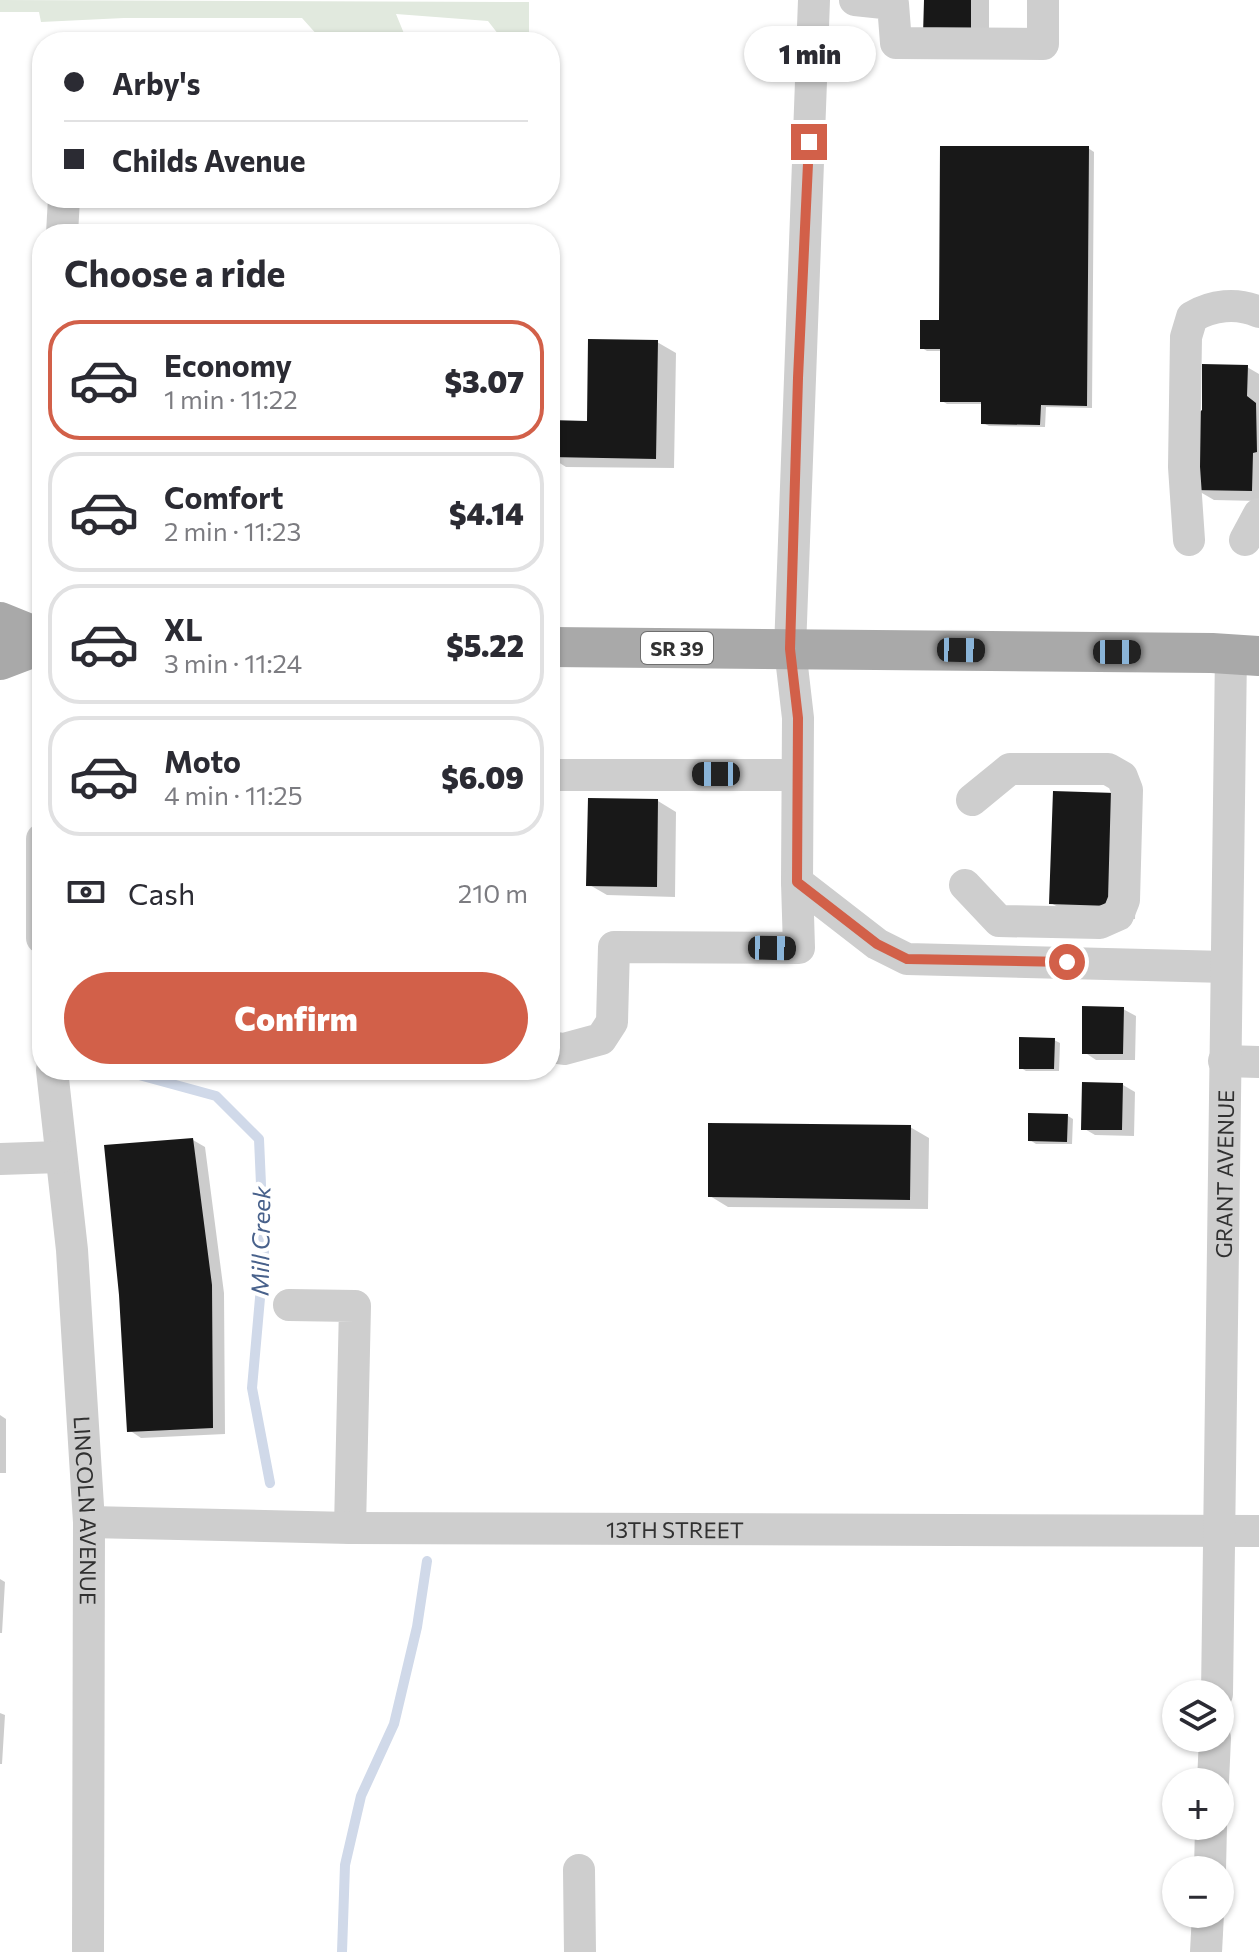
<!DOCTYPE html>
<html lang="en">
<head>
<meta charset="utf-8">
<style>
  :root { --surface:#fff; --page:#f7f7f7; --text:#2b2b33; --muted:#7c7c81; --line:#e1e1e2; --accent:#d26049 }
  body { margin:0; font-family:Commissioner,sans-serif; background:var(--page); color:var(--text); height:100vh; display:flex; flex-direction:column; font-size:30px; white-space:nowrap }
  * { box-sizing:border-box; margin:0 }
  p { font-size:26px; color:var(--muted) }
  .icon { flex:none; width:44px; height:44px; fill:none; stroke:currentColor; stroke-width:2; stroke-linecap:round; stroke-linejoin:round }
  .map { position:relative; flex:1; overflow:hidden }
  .side { position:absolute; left:32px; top:224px; width:528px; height:856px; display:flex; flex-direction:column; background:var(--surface); border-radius:32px; box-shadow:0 2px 6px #0004 }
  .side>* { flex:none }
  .top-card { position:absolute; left:32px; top:32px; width:528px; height:176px; border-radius:32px; box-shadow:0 2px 6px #0004; display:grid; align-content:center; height:176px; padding:0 32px; background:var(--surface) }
  .tools { position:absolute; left:1162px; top:1680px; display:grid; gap:16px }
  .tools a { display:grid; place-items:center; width:72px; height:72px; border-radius:50%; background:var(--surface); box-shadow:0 2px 6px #0004; font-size:40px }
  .end { position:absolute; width:36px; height:36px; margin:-18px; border:10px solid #d26049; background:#fff; box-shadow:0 0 0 4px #fff }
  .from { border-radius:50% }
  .bubble { position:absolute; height:56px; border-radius:28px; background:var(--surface); box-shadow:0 2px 6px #0004; font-size:26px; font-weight:800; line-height:56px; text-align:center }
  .car { position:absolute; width:24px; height:48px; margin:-24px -12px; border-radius:10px; box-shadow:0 0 6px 2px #0007; background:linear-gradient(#222 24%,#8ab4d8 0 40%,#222 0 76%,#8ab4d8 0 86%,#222 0) }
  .top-card b { display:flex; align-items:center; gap:28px; height:76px; font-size:30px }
  .top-card b+b { border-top:2px solid var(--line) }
  .top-card i { width:20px; height:20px; background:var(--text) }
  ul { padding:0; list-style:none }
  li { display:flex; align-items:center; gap:24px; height:120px; margin:0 16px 12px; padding:0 16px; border:4px solid var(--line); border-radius:32px }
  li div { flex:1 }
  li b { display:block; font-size:30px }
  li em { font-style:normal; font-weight:800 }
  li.on { border-color:var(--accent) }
  li>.icon { width:72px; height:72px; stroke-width:1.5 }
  h2 { padding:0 32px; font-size:36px; line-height:96px }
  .pay { display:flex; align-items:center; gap:20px; height:88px; padding:0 32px; font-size:30px }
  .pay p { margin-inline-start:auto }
  .cta { display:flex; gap:16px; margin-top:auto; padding:16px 32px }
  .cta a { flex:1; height:92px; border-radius:48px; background:var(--accent); color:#fff; font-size:32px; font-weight:800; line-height:92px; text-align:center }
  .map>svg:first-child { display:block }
  .green { fill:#e1e9de }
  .shadow { fill:#0003 }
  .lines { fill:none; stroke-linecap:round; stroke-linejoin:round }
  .stream { stroke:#d0d9e9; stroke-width:10 }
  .building { fill:#181818 }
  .minor { stroke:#cecece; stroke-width:32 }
  .major { stroke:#a9a9a9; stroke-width:40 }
  .route { stroke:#d26049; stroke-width:10 }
  .labels { text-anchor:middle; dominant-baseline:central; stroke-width:8; stroke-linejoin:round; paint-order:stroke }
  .shield { fill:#fff; stroke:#6f6f6f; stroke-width:2 }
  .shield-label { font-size:20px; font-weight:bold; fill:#313131 }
  .street-label { font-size:22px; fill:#313131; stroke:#fff }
  .water-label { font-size:24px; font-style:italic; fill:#48618b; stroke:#fff }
</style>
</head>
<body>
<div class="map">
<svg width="1259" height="1952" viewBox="0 0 1259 1952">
  <rect width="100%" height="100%" fill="#fff"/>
  <path class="green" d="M 0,0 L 529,2 L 529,42 L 502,39 L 488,21 L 396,14 L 405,36 L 319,37 L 302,18 L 124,18 L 41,22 L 39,12 L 0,12 Z"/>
  <path class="shadow" d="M 926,0 L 989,0 L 989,45 Z
    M 1088,148 L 1094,152 L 1092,408 L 1046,407 L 1045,427 L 989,426 L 983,423 L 983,404 L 947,404 L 942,401 L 942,351 L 927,351 L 922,348 Z
    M 657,342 L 676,353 L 674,468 L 566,467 L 550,457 L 550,422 L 589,423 Z
    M 1247,367 L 1259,374 L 1259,501 L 1214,500 L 1195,489 Z
    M 658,801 L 676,812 L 675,897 L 607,895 L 588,884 Z
    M 1139,809 L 1135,919 L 1075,917 L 1051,903 Z
    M 1123,1009 L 1136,1016 L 1135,1060 L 1096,1060 L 1084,1052 Z
    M 1054,1040 L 1060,1043 L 1059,1071 L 1026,1071 L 1021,1068 Z
    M 1123,1085 L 1135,1092 L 1134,1136 L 1095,1135 L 1083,1128 Z
    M 1068,1116 L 1073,1119 L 1072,1144 L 1036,1144 L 1030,1140 Z
    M 910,1127 L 929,1138 L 928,1209 L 728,1207 L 710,1196 Z
    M 193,1140 L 205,1147 L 224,1293 L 225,1434 L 141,1438 L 129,1430 Z
    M 0,1415 L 6,1419 L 6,1473 L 0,1473 Z
    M 0,1579 L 5,1582 L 2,1633 L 0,1633 Z
    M 0,1713 L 5,1715 L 2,1764 L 0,1764 Z"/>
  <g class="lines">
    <path class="stream" d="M 139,1075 L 216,1096 L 259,1139 L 264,1253 L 252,1388 L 270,1483
      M 342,1952 L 345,1865 L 361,1796 L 394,1724 L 417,1627 L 427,1561"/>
  </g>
  <path class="building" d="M 924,0 L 971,0 L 971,35 L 923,35 Z
    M 940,146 L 1089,146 L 1087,406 L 1041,405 L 1040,425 L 981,424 L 981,402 L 940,402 L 940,349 L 920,349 L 920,320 L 939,320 Z
    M 588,339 L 658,340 L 656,459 L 550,457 L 550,420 L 587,421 Z
    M 1202,364 L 1248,365 L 1247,396 L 1256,403 L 1257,452 L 1253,453 L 1252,491 L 1193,490 L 1195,416 L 1202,410 Z
    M 1053,791 L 1115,793 L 1111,906 L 1049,904 Z
    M 588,798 L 658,799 L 657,887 L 586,886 Z
    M 1082,1006 L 1124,1007 L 1123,1054 L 1082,1054 Z
    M 1019,1037 L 1055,1038 L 1054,1069 L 1019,1069 Z
    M 1082,1082 L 1123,1083 L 1122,1130 L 1081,1130 Z
    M 1028,1113 L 1068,1114 L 1067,1142 L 1028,1141 Z
    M 708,1123 L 911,1125 L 910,1200 L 708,1197 Z
    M 193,1138 L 212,1285 L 213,1428 L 127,1432 L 119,1295 L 104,1145 Z"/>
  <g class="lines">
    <g class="minor">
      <path d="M 814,0 L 790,649 L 798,718 L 797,882 L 877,944 L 907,959 L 1226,967"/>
      <path d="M 855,0 L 893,4 L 896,43 L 1043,44 L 1043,0"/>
      <path d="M 62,234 L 64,198"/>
      <path d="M 1189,540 L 1184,467 L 1186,337 L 1192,317 C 1212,305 1237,302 1259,312"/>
      <path d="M 1245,540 L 1259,514"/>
      <path d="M 550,775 L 796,775"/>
      <path d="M 42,839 L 42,938"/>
      <path d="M 965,885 L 999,921 L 1100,923 L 1118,915 L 1124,900 L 1127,790 L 1122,777 L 1108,769 L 1010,769 L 972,800"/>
      <path d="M 550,1047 L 564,1049 L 601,1039 L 612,1022 L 614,947 L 799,948 L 797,882"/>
      <path d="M 1224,1061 L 1259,1062"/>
      <path id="s1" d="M 52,1070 L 72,1250 L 89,1522 L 88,1952"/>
      <path d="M 0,1159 L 60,1157"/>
      <path d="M 289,1305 L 355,1306 L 350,1528"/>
      <path id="s2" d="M 89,1522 L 350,1528 L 1259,1531"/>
      <path id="s3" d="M 1217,1694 L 1231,653"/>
      <path d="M 1213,1782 L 1215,1738"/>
      <path d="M 579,1870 L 580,1952"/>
      <path d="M 1210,1870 L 1211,1826"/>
      <path d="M 1206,1952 L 1208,1914"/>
    </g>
    <path class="major" d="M 0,622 L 42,639
      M 550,647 L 1212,653 L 1259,656
      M 0,660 L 42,644"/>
  </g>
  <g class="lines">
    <path class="route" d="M 809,142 L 798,378 L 790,649 L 798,718 L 797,882 L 877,944 L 907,959 L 1067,962"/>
  </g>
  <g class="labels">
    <rect class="shield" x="641" y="632" width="72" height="32" rx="6"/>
    <g class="shield-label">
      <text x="677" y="648">SR 39</text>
    </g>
    <g class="street-label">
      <text stroke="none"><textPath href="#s3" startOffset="520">GRANT AVENUE</textPath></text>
      <text stroke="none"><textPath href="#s1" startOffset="442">LINCOLN AVENUE</textPath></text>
      <text stroke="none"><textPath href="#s2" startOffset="586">13TH STREET</textPath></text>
    </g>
    <g class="water-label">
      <text transform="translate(260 1241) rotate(-89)">Mill Creek</text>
    </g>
  </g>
</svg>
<div class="tools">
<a><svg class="icon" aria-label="layers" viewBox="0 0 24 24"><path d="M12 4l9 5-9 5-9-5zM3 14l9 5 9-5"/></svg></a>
<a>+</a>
<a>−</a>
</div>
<i class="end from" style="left:1067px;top:962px"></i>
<i class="end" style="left:809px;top:142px"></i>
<div class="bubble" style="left:744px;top:26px;width:132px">1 min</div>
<i class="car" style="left:961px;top:650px;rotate:91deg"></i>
<i class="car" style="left:1117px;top:652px;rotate:90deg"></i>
<i class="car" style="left:716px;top:774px;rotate:270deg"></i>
<i class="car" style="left:772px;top:948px;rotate:91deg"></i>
<div class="top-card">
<b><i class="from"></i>Arby's</b>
<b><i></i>Childs Avenue</b>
</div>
<section class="side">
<h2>Choose a ride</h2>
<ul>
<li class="on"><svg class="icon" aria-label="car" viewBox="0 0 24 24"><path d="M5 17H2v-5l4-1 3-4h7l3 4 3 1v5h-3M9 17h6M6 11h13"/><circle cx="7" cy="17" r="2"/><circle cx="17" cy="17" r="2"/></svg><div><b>Economy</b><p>1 min · 11:22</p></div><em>$3.07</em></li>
<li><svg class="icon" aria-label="car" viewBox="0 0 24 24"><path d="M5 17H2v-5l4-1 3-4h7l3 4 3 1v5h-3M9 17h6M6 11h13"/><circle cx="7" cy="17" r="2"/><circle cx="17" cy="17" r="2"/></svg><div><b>Comfort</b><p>2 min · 11:23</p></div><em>$4.14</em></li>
<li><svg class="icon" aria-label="car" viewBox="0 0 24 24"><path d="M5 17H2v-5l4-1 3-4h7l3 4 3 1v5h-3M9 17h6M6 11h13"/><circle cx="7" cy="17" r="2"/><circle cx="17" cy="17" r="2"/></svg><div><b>XL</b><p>3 min · 11:24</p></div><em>$5.22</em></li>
<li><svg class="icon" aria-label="car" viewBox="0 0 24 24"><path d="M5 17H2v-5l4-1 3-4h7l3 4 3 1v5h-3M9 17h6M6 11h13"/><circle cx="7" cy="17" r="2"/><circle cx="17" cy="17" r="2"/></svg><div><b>Moto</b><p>4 min · 11:25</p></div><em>$6.09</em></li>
</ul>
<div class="pay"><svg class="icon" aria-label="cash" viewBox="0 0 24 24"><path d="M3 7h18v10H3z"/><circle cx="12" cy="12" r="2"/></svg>Cash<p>210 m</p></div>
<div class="cta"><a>Confirm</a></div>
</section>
</div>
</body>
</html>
